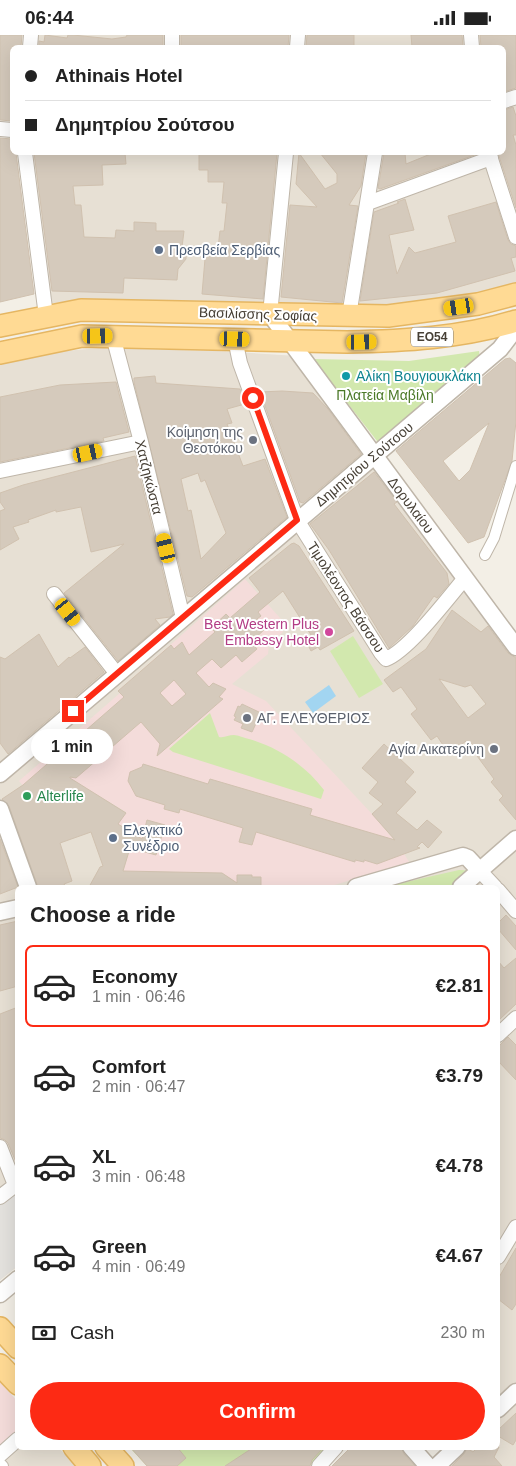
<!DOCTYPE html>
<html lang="en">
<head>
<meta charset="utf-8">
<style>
  :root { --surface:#fff; --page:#f6f6f6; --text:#222; --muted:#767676; --line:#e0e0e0; --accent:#fd2a14 }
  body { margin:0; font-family:Helvetica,sans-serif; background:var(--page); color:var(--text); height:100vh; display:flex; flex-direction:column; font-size:19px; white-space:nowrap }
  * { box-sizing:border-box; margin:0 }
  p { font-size:16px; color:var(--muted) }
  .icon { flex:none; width:28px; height:28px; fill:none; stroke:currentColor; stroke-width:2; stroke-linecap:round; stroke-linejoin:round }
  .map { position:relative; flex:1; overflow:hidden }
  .panel { position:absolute; left:15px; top:850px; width:485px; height:565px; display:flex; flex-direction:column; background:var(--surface); border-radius:8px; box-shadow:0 5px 20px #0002 }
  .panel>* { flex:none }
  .hud { position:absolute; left:10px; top:10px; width:496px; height:110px; border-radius:8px; box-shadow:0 5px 20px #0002; display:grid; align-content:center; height:110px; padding:0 15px; background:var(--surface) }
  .end { position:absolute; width:22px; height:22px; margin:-11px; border:6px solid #fd2a14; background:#fff; box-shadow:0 0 0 2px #fff }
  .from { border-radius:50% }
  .bubble { position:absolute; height:35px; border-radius:18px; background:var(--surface); box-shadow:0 5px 20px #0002; font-size:16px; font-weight:800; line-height:35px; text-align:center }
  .car { position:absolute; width:15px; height:30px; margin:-15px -8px; border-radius:6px; box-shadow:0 0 4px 1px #0007; background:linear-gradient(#f5c518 24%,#345 0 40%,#f5c518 0 76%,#345 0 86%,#f5c518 0) }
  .hud b { display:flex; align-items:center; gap:18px; height:48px; font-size:19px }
  .hud b+b { border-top:1px solid var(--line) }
  .hud i { width:12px; height:12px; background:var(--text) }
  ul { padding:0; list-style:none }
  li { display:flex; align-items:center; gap:15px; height:82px; margin:0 10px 8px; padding:0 5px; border:2px solid transparent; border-radius:8px }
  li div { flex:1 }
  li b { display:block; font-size:19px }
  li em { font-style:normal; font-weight:800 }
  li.current { border-color:var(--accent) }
  li>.icon { width:45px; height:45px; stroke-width:1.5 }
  h2 { padding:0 15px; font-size:22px; line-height:60px }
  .pay { display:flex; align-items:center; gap:12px; height:55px; padding:0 15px; font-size:19px }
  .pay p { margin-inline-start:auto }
  .primary-button { display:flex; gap:10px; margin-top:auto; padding:10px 15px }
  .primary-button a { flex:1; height:58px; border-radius:30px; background:var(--accent); color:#fff; font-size:20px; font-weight:800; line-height:58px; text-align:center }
  .status { display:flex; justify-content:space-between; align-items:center; height:35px; padding:0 25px; background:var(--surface); direction:ltr }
  .status svg { height:14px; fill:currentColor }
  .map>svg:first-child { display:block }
  .residential { fill:#e7e0d4 }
  .medical { fill:#f4dcda }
  .green { fill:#d2e8ae }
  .parking { fill:#e4e2de }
  .water { fill:#a2d5f1 }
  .building { fill:#d5cabc; stroke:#d0c1af; fill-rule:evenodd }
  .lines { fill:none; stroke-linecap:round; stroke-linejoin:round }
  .pedestrian-casing { stroke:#bfb6a9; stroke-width:12 }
  .minor-casing { stroke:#bfb6a9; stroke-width:16 }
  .tertiary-casing { stroke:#bfb6a9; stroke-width:19 }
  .primary-casing { stroke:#e5b662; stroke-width:24 }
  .pedestrian { stroke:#fff; stroke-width:10 }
  .minor { stroke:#fff; stroke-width:14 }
  .tertiary { stroke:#fff; stroke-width:16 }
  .primary { stroke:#ffda94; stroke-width:21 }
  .route { stroke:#fd2a14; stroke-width:6 }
  .service-dot { fill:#5c6f8a; stroke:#fff; stroke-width:2 }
  .culture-dot { fill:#0f9aa8; stroke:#fff; stroke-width:2 }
  .worship-dot { fill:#6b7280; stroke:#fff; stroke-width:2 }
  .hotel-dot { fill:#d1479c; stroke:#fff; stroke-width:2 }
  .leisure-dot { fill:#2e9e5b; stroke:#fff; stroke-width:2 }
  .labels { text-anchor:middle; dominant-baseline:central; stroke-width:4; stroke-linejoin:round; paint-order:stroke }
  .shield { fill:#fff; stroke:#7e7972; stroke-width:1 }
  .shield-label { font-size:12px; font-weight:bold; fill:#463f35 }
  .service-label { font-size:14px; fill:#4e5e75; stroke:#fff; text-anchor:start }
  .street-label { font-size:14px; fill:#463f35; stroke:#fff }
  .culture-label { font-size:14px; fill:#0d838f; stroke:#fff; text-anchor:start }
  .park-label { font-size:14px; fill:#4b7928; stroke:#fff }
  .worship-label { font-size:14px; fill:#5b616d; stroke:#fff; text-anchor:end }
  .hotel-label { font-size:14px; fill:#b23c85; stroke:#fff; text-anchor:end }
  .leisure-label { font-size:14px; fill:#27864d; stroke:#fff; text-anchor:start }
</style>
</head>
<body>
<div class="status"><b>06:44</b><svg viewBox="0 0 49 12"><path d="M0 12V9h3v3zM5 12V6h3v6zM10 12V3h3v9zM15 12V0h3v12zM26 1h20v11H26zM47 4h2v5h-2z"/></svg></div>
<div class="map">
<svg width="516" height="1431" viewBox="0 0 516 1431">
  <rect width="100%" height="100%" fill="#f3efe6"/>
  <path class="residential" d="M 35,0 L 516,0 L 516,256 L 428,273 L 129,266 L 52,268 L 29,118 L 504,118 L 504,12 L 34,12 Z
    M 100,313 L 219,316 L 297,321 L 371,419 L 0,736 L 0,328 L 64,316 Z
    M 379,427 L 516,613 L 516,799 L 456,852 L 18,852 L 18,1231 L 0,1245 L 0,749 Z
    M 516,816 L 516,1358 L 498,1375 L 498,852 L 474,852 Z
    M 516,1366 L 516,1431 L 445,1431 L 465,1413 L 498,1412 L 498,1383 Z
    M 18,1412 L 59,1413 L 75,1431 L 0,1431 L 0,1426 Z"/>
  <path class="medical" d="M 245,544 L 281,584 L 283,597 L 269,610 L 268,619 L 232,649 L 266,666 L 373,780 L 402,815 L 409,827 L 328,852 L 119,852 L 134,800 L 118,789 L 126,777 L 84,752 L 44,775 L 19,746 L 120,658 L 118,656 Z
    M 0,1347 L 18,1367 L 17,1396 L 0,1411 Z"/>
  <path class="green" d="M 479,316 L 480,324 L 383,407 L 377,406 L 313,324 L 409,326 Z
    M 353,601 L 383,649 L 359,663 L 330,616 Z
    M 210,678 L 219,702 C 225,703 228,700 234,700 C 238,700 244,703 249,704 C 279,713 305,730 324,755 L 321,764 L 173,717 L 169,714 Z
    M 459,835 L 480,836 L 461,852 L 384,852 Z
    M 130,1413 L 326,1413 L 310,1431 L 147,1431 Z"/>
  <path class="parking" d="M 18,1154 L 17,1231 L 0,1245 L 0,1162 Z"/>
  <path class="water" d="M 329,650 L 336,661 L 313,678 L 305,667 Z"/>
  <path class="building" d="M 0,0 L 22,0 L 21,12 L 12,12 L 12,86 L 0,85 Z
    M 45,0 L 67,3 L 68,0 L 73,0 L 112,4 L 126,2 L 127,0 L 163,0 L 163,12 L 39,12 L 39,6 L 44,7 Z
    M 181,0 L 289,0 L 288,12 L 181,12 Z
    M 307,0 L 354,0 L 354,12 L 306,12 Z
    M 411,0 L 462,0 L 463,12 L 412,12 Z
    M 480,0 L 516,0 L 516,53 L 504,57 L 504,12 L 481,12 Z
    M 513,72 L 516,81 L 516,100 L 513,100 L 516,110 L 516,173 L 498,118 L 504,118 L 504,75 Z
    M 0,103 L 12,104 L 12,118 L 16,118 L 34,259 L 0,267 Z
    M 34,118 L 125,118 L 126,129 L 102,130 L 103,150 L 73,151 L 75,170 L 81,170 L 84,202 L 115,203 L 116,195 L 134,196 L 134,187 L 156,188 L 156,196 L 184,196 L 182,212 L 186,218 L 186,224 L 178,234 L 177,245 L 124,243 L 123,258 L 52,256 Z
    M 199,118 L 277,118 L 263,264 L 202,259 L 206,212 L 218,213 L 220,196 L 224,196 L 227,168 L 222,168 L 224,147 L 208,147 L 208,135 L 199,135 Z
    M 299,118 L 325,154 L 337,148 L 337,139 L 320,118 L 366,118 L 361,151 L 349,170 L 358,171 L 342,268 L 281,262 L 290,170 L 317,172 L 296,149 Z
    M 384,118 L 405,118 L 406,129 L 433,118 L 480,118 L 380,154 L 378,153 Z
    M 405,164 L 414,195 L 389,200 L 397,239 L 409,212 L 415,218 L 456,207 L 448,181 L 496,167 L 508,205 L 511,209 L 516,211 L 516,222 L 511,223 L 515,236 L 437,258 L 360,266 L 374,177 L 399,168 L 397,167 Z
    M 510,323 L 516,328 L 516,386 L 512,426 L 484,502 L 468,508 L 396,416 L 505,324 ZM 489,388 L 470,435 L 459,446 L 443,426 Z
    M 155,341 L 156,348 L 240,354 L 245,369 L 227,374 L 232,388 L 227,389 L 243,431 L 265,424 L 287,482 L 192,562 L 187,561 L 134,347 L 134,343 ZM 198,438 L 201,447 L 205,445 L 226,498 L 201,524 L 191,475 L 188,476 L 181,444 Z
    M 116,347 L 129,397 L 103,403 L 104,406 L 0,427 L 0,362 L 60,350 Z
    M 282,356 L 313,358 L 328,374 L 361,419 L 303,468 L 300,467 L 260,357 Z
    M 135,421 L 173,579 L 170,582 L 155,584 L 160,590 L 118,626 L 64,558 L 124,509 L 91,517 L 81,472 L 56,477 L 56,475 L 28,485 L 29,487 L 13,492 L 19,504 L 0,515 L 0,476 L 5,474 L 0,467 L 0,458 L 23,450 Z
    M 374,437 L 397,467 L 394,469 L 447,538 L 449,549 L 437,563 L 434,561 L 413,591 L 389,613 L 329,515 L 310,489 Z
    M 294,508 L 299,511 L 354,596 L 320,615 L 318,612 L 311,616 L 305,604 L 311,600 L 283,556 L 258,577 L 261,581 L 257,584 L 266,593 L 251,607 L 257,614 L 242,627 L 236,620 L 221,633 L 212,624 L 196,638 L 209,652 L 213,648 L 226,654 L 219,662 L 223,664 L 157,721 L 160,709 L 141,687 L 76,743 L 70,742 L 70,743 L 126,778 L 118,789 L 142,804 L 147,785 L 165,790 L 156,820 L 130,813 L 123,836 L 222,838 L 237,848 L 237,840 L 252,840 L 252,842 L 261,842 L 261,852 L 89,852 L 100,832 L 103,831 L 91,797 L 60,808 L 72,846 L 64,849 L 66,852 L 38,852 L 9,771 L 2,764 L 23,750 L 124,662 L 118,656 L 171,610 L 174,614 L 182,607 L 189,620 L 215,597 L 211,593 L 226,579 L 230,583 L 260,557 L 249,543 L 291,509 ZM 174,645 L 186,659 L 172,671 L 160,658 Z
    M 452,575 L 481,597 L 488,591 L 508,618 L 516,623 L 516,785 L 499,765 L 503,761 L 491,747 L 494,744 L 466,706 L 449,719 L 437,701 L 431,705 L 411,679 L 417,674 L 401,652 L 393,657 L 384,645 L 426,614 ZM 439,644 L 465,652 L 471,650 L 486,669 L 468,683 Z
    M 39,599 L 58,632 L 69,622 L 70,623 L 85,612 L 104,637 L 8,719 L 0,708 L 0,622 L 5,624 Z
    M 242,669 L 261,678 L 252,697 L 241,693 L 243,689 L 234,685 L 236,682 L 234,681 L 238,671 L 240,672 Z
    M 384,709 L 414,737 L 405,747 L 416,757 L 396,778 L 417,795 L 427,785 L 442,797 L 428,813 L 422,807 L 417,812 L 420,813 L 377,829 L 364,825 L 364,827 L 355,825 L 355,827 L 256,797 L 252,810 L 239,807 L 243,793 L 180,774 L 179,778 L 164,774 L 165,770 L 136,761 L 128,746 L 130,737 L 142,732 L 143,729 L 208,749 L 210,744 L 312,774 L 310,780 L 395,805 L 372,779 L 383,769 L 369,758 L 378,747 L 362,733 Z
    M 0,804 L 18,852 L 0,859 Z
    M 506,880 L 516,891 L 516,915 L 498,894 L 498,888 Z
    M 18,886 L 18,951 L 0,956 L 0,890 Z
    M 516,923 L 516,969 L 498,986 L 498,926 L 504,933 Z
    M 18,972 L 18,1132 L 8,1108 L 5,1105 L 0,1103 L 0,979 Z
    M 508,1002 L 516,1010 L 516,1045 L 498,1026 L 498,1012 Z
    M 516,1213 L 516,1269 L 512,1275 L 498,1264 L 498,1244 Z
    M 516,1378 L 516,1405 L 513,1410 L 498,1401 L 498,1395 Z
    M 130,1412 L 177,1412 L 186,1423 L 177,1431 L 147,1431 Z
    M 254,1412 L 324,1412 L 312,1425 L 310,1431 L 225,1431 Z
    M 351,1412 L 401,1412 L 404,1419 L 415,1431 L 332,1431 Z
    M 478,1412 L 499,1412 L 494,1422 L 502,1431 L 452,1431 L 464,1419 L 467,1413 L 473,1417 Z"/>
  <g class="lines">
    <defs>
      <path id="pedestrian" d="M 485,520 L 494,503 L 516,431
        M 0,1428 L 3,1431"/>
      <path id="minor" d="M 172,0 L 172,12
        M 471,0 L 472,12
        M 30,12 L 31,0
        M 297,12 L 298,0
        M 504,66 L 516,62
        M 0,94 L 12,95
        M 25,118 L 46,281
        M 489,118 L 516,202
        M 368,168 L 491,123
        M 270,279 L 286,118
        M 349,281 L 375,118
        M 113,301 L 141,407 L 183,583
        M 235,304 L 240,328 L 297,485 L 381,618 L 386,624 C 409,615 448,563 465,543
        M 0,436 L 141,407
        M 54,559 L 117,639
        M 480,836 L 495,852
        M 498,855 L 516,876
        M 498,1000 L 516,983
        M 0,1112 L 15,1150
        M 0,1162 L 18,1148
        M 498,1222 L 516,1192
        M 0,1420 L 18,1404
        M 319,1431 L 336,1412"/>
      <path id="tertiary" d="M 270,279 L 516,612
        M 0,739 L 500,314 L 516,293
        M 0,774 L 28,852
        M 356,852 L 463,821 L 468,823 L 480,836
        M 461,852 L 516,804
        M 0,877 L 18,873
        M 0,1259 L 18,1244
        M 498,1374 L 516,1357
        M 411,1412 L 428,1431
        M 437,1431 L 457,1412"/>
      <path id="primary" d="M 0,291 L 81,275 L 388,281 L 478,269 L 516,259
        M 0,318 L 82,301 L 347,307 C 403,306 462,303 516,286
        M 0,1293 L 18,1313
        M 0,1330 L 18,1349
        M 74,1412 L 90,1431
        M 106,1412 L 123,1431"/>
    </defs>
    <use href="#pedestrian" class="pedestrian-casing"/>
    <use href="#minor" class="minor-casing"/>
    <use href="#tertiary" class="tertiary-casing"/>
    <use href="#primary" class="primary-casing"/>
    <use href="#pedestrian" class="pedestrian"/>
    <use href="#minor" class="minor"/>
    <use href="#tertiary" class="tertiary"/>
    <use href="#primary" class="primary"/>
  </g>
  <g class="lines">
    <path class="route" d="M 73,676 L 297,485 L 253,363"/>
  </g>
  <g class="service-dot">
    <circle cx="159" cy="215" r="5"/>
    <circle cx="113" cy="803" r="5"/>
  </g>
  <circle class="culture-dot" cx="346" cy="341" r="5"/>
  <g class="worship-dot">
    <circle cx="253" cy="405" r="5"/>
    <circle cx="247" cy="683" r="5"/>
    <circle cx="494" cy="714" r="5"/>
  </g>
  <circle class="hotel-dot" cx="329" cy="597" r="5"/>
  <circle class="leisure-dot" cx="27" cy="761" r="5"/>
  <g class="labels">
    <rect class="shield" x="411" y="292.5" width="42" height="19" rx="4"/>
    <g class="shield-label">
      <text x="432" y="302">ΕΟ54</text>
    </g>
    <g class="service-label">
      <text x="169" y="215">Πρεσβεία Σερβίας</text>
      <text x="123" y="795">Ελεγκτικό<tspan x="123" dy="16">Συνέδριο</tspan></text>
    </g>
    <g class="street-label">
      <text transform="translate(258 279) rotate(2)">Βασιλίσσης Σοφίας</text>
      <text transform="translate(364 429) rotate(-40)">Δημητρίου Σούτσου</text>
      <text transform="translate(149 442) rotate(76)">Χατζηκώστα</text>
      <text transform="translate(411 470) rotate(53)">Δορυλαίου</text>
      <text transform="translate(346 562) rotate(57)">Τιμολέοντος Βάσσου</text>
    </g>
    <g class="culture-label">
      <text x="356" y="341">Αλίκη Βουγιουκλάκη</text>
    </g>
    <g class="park-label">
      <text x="385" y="360">Πλατεία Μαβίλη</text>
    </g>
    <g class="worship-label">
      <text x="243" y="397">Κοίμηση της<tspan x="243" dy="16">Θεοτόκου</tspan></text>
      <text x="257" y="683" text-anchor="start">ΑΓ. ΕΛΕΥΘΕΡΙΟΣ</text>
      <text x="484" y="714">Αγία Αικατερίνη</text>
    </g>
    <g class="hotel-label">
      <text x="319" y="589">Best Western Plus<tspan x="319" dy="16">Embassy Hotel</tspan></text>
    </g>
    <g class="leisure-label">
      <text x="37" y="761">Alterlife</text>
    </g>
  </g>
</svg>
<i class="end from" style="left:253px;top:363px"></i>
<i class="end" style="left:73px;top:676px"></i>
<div class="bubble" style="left:31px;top:694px;width:82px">1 min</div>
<i class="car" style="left:459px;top:272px;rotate:261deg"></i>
<i class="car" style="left:98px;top:301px;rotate:89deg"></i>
<i class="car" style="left:235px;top:304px;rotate:92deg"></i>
<i class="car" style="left:362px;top:307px;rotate:89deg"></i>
<i class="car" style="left:88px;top:418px;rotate:78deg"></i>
<i class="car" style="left:166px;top:513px;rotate:346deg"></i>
<i class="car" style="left:68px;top:577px;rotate:141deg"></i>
<div class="hud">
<b><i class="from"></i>Athinais Hotel</b>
<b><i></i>Δημητρίου Σούτσου</b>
</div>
<section class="panel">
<h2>Choose a ride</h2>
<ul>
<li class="current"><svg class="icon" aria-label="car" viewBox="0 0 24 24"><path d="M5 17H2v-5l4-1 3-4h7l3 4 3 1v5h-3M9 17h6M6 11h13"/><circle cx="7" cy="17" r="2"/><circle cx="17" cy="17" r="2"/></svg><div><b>Economy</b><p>1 min · 06:46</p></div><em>€2.81</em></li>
<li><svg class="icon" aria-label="car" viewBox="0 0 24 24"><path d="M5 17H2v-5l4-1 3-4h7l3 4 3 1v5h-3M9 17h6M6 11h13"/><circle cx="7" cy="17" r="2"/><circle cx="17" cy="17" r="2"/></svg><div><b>Comfort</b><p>2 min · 06:47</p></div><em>€3.79</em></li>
<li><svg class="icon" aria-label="car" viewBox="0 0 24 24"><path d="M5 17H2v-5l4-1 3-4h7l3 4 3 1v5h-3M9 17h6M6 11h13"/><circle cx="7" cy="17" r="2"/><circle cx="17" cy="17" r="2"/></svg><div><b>XL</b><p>3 min · 06:48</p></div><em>€4.78</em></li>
<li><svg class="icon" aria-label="car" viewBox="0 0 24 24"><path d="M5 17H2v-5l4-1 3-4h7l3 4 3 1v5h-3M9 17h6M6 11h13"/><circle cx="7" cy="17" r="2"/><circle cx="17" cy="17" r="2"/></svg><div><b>Green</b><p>4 min · 06:49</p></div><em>€4.67</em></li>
</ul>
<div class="pay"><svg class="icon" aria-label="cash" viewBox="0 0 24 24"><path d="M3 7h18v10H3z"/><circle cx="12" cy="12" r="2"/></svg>Cash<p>230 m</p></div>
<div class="primary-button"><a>Confirm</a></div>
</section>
</div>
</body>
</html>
